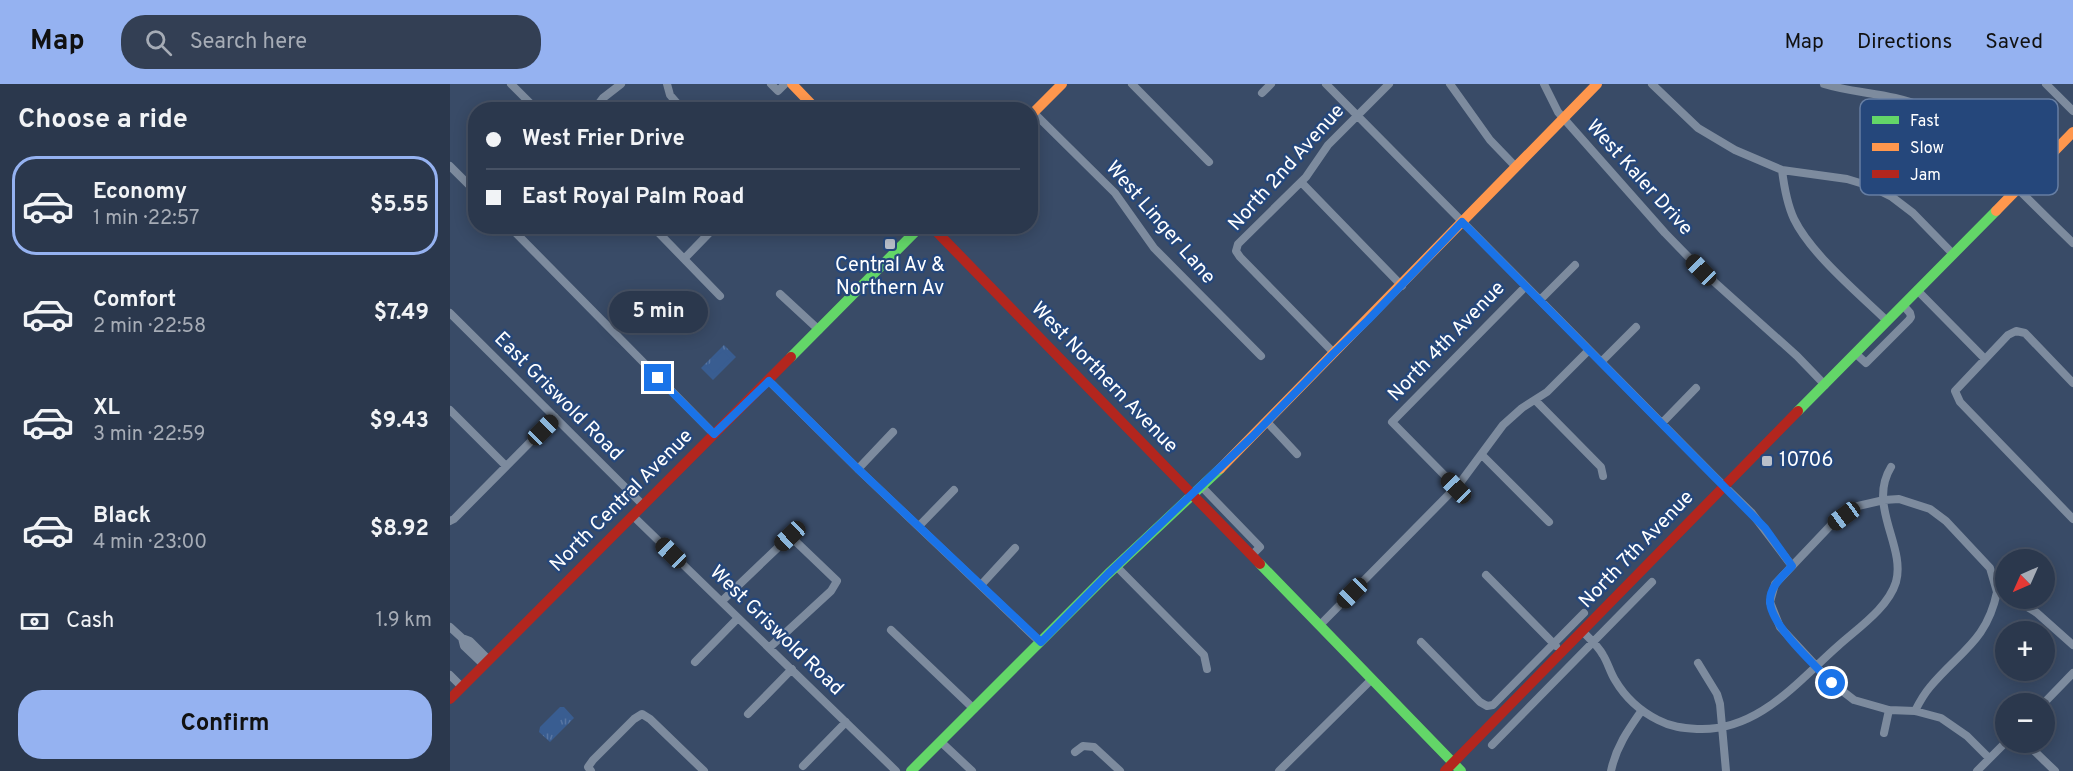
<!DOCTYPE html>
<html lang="en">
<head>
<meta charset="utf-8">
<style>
  :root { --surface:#2b384d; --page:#333f54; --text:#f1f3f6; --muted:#a6acb6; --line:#475265; --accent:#95b2f1 }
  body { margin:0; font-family:Overpass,sans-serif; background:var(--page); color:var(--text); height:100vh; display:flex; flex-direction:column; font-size:22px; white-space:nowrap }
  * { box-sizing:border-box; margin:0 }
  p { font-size:20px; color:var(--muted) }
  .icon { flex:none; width:33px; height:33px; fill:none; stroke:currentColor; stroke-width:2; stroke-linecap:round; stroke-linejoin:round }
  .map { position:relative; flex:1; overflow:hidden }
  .drawer { display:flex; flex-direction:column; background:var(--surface); width:450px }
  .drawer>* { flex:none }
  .guide { position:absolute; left:18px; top:18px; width:570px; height:132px; border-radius:24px; box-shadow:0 3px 15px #0003,0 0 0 2px var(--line); display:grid; align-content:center; height:132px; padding:0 18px; background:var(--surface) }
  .needle { width:39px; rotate:225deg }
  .tools { position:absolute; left:1545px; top:465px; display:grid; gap:12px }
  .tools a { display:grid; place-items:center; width:60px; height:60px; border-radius:50%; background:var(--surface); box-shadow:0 3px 15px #0003,0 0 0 2px var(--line); font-size:30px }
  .end { position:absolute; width:27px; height:27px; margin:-14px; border:8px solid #1a73e8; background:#fff; box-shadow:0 0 0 3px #fff }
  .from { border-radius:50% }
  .bubble { position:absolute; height:42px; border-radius:21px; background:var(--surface); box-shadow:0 3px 15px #0003,0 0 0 2px var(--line); font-size:20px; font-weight:700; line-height:42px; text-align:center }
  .car { position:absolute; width:18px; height:36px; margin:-18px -9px; border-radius:8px; box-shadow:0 0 4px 2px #0007; background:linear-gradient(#222 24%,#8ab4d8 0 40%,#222 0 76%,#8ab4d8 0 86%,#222 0) }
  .guide b { display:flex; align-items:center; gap:21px; height:57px; font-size:22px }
  .guide b+b { border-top:2px solid var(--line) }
  .guide i { width:15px; height:15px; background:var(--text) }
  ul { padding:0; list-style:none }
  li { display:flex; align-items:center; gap:18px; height:99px; margin:0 12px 9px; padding:0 6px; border:3px solid transparent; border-radius:24px }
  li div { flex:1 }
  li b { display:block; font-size:22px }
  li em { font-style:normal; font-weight:700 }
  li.selected { border-color:var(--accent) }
  li>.icon { width:54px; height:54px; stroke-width:1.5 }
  h2 { padding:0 18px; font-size:27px; line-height:72px }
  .pay { display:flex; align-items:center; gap:15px; height:66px; padding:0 18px; font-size:22px }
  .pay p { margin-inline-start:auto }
  .button { display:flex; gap:12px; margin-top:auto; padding:12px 18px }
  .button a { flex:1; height:69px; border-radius:24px; background:var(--accent); color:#111; font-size:24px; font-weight:700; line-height:69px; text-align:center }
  header { display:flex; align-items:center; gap:36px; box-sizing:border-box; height:84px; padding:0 30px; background:var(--accent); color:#111 }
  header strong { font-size:28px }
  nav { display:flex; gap:33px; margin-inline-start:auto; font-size:21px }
  .search { width:420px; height:54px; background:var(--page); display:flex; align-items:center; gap:15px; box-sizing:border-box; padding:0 21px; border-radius:24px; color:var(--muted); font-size:22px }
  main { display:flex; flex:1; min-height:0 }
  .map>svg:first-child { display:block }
  .park { fill:url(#park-tufts) }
  .pitch { fill:#395d91 }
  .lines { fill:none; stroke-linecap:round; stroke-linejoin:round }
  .street { stroke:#7d8b9e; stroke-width:8 }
  .fast { stroke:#63d668; stroke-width:10 }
  .slow { stroke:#ff974d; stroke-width:10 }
  .jam { stroke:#b3261e; stroke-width:10 }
  .route { stroke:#1a73e8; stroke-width:8 }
  .poi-dot { fill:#bac0ca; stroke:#25477b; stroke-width:2 }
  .labels { text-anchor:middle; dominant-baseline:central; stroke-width:4.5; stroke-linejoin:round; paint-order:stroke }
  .street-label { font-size:20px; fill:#fff; stroke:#25477b }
  .poi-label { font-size:20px; fill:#fff; stroke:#25477b }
  .key { fill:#25477b; stroke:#667ea3; stroke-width:1.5 }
  .key-label { font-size:16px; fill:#fff }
</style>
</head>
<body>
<header>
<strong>Map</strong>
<div class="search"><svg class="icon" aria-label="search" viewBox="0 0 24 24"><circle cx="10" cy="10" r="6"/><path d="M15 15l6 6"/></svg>Search here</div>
<nav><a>Map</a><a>Directions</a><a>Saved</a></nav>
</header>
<main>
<section class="drawer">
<h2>Choose a ride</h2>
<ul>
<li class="selected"><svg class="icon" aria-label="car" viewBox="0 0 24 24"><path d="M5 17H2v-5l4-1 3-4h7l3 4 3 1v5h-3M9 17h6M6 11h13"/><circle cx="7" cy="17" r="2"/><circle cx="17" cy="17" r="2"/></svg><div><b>Economy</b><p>1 min · 22:57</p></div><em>$5.55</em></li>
<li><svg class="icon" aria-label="car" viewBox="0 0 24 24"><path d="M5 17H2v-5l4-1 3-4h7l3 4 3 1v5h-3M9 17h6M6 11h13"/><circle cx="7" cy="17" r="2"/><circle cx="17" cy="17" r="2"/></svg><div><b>Comfort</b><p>2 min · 22:58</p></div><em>$7.49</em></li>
<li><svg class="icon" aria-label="car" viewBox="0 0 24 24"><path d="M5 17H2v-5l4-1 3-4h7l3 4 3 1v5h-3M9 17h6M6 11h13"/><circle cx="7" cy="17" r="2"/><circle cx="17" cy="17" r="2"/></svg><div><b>XL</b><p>3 min · 22:59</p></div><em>$9.43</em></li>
<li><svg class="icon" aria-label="car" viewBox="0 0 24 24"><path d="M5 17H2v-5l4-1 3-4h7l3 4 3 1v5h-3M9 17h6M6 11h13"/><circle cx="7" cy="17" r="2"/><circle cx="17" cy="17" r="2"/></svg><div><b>Black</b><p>4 min · 23:00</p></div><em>$8.92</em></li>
</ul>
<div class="pay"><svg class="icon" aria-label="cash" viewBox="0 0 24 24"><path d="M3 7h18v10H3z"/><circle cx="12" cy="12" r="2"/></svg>Cash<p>1.9 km</p></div>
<div class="button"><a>Confirm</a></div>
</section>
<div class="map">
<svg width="1623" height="687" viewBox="0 0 1623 687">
  <defs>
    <pattern id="park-tufts" width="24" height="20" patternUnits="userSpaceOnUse" patternTransform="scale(1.5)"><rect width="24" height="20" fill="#395d91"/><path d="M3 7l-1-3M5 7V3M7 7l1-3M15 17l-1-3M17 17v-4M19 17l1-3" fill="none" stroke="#5775a2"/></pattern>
  </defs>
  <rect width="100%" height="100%" fill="#394b67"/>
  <path class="park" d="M 274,261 L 286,273 L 263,296 L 251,284 Z
    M 110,623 L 114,623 L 124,634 L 100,658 L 89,648 L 90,643 Z"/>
  <path class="pitch" d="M 273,267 L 280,274 L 264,289 L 257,282 Z"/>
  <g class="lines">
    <path class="street" d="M 61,0 L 87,26
      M 217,0 L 220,11 L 233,26
      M 321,0 L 328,7 L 335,0
      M 682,0 L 759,78
      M 876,0 L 1266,394 L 1301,428 L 1342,482
      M 1000,0 L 1040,56 L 1065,82
      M 1094,0 L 1108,28 L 1215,149 L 1251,186 L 1347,272 L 1375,301
      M 1202,0 L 1248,44 L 1285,66 L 1332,86 L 1397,95 L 1420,102 L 1442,113 L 1463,129 L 1503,170
      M 1374,0 C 1406,10 1442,9 1473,23 C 1511,41 1538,74 1567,104 C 1585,122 1604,141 1623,159
      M 1596,0 L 1623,27
      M 812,9 L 821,0
      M 144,26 L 153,14 L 171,0
      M 584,29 L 665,109 L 704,164 L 811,272
      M 0,82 L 26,108
      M 1332,86 C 1334,102 1337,120 1344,135 C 1361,170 1408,209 1437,237
      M 851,98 L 952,202
      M 59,142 L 264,350
      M 202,142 L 270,212
      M 234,175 L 266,142
      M 1467,206 L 1535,275
      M 330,210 L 369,246
      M 1090,216 L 1125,181
      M 0,229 L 193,421
      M 884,269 L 790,173 L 786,167 L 788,160 L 856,93 L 878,61 L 939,0
      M 1405,269 L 1416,279 L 1459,236 L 1461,233 L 1460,229 L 1453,221
      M 1151,278 L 1186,243
      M 319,297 L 408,385 L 590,558
      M 1623,299 L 1575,249 L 1566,247 L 1558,251 L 1505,307 L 1510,318 L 1623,435
      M 1085,316 L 1151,383 L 1153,392
      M 0,326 L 56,382
      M 817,338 L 847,370
      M 1212,339 L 1246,304
      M 1032,371 L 1099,438
      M 408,385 L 443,348
      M 752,403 L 810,463 L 802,471
      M 1006,403 L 942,338 L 1076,202
      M 183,432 L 446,687
      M 0,437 L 4,435 L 105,333
      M 469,442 L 504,406
      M 667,483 L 754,571 L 757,585
      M 1036,491 L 1106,562
      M 531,501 L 565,464
      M 1563,514 L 1587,529 L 1623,561
      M 272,517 L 340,452 L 387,497 L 381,507 L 319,564
      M 870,541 L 1010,399 L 1053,341 L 1072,324 L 1097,308 L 1139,266
      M 0,543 L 12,554 L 14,562 L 34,581
      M 441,546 L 524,625
      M 1132,547 C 1140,555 1148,562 1153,571 C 1158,579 1160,588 1165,596 C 1175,613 1190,627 1208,636 C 1221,643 1233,644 1247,645 C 1308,648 1347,598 1388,562 C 1408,544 1438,524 1446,498 C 1456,462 1417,422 1441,383
      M 12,554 L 20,557 L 39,576
      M 971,558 L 1030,618 L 1037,622 L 1043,621 L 1134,529
      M 245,578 L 288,534
      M 1248,579 L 1267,610 L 1270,620 L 1276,687
      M 0,591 L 12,603
      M 1593,620 L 1623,589
      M 1465,627 C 1469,619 1474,610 1480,603 C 1509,568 1537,557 1547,508
      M 298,630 L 342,585
      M 1434,649 L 1439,626
      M 491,658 L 522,687
      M 1575,658 L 1605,687
      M 1042,661 L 1202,498
      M 625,668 L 633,662 L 644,663 L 670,687
      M 1539,674 L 1517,652 L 1491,634 L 1465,627 L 1439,626 L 1404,616 L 1382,599 L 1330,543 L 1320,518 L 1325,500 L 1381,441 L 1408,422 L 1434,416 L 1449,415 L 1480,425 L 1496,437 L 1540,484 L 1547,508 L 1556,511
      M 353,682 L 396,638
      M 141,687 L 138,683 L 143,676 L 184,635 L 192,630 L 200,635 L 254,687
      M 829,687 L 922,595
      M 1161,687 C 1166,663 1178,646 1192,626
      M 1527,687 L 1556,658"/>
    <path class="fast" d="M 341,273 L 471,142
      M 1348,327 L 1546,127
      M 810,480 L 1011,687
      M 461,687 L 658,490 L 770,385"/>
    <path class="slow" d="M 342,0 L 367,26
      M 580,32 L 612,0
      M 1546,127 L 1623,48
      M 770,385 L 1147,0"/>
    <path class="jam" d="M 481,142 L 810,480
      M 0,615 L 341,273
      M 995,687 L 1348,327"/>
  </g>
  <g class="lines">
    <path class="route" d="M 208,294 L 264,350 L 319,297 L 408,385 L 591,558 L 658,490 L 802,353 L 884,269 L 918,236 L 1012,138 L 1315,444 L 1342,482 C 1333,492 1320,502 1320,517 C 1320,541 1366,582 1382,599"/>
  </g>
  <g class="poi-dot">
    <rect x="434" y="154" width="12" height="12" rx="3"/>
    <rect x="1311" y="371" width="12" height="12" rx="3"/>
  </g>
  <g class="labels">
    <g class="street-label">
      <text transform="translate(837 84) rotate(-48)">North 2nd Avenue</text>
      <text transform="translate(1189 94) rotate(48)">West Kaler Drive</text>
      <text transform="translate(710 139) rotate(49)">West Linger Lane</text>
      <text transform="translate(997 258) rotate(-46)">North 4th Avenue</text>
      <text transform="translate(654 294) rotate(46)">West Northern Avenue</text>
      <text transform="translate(108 313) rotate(45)">East Griswold Road</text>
      <text transform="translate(172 417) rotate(-45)">North Central Avenue</text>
      <text transform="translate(1187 466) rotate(-46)">North 7th Avenue</text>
      <text transform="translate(326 547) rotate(44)">West Griswold Road</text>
    </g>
    <g class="poi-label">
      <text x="440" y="182">Central Av &amp;<tspan x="440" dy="23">Northern Av</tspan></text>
      <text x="1329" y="377" text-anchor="start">10706</text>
    </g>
  </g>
  <rect x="1410" y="15" width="198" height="96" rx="9" class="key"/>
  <rect x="1422" y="32" width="27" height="8" fill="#63d668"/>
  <rect x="1422" y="59" width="27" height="8" fill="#ff974d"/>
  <rect x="1422" y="86" width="27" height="8" fill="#b3261e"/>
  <g class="key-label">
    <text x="1460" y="42">Fast</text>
    <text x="1460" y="69">Slow</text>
    <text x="1460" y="96">Jam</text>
  </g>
</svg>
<div class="tools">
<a><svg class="needle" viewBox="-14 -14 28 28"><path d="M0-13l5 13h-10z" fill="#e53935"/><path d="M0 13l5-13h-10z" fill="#a6acb6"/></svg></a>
<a>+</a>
<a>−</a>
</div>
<i class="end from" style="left:1382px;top:599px"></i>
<i class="end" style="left:208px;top:294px"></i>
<div class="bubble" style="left:159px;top:207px;width:99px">5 min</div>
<i class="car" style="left:1251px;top:186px;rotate:316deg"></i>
<i class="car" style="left:93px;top:346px;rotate:45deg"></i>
<i class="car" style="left:1006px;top:404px;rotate:316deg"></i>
<i class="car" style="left:1394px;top:432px;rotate:234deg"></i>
<i class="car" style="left:340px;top:452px;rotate:227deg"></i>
<i class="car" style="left:221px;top:469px;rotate:314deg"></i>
<i class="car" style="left:902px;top:509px;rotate:225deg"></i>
<div class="guide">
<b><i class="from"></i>West Frier Drive</b>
<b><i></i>East Royal Palm Road</b>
</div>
</div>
</main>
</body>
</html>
